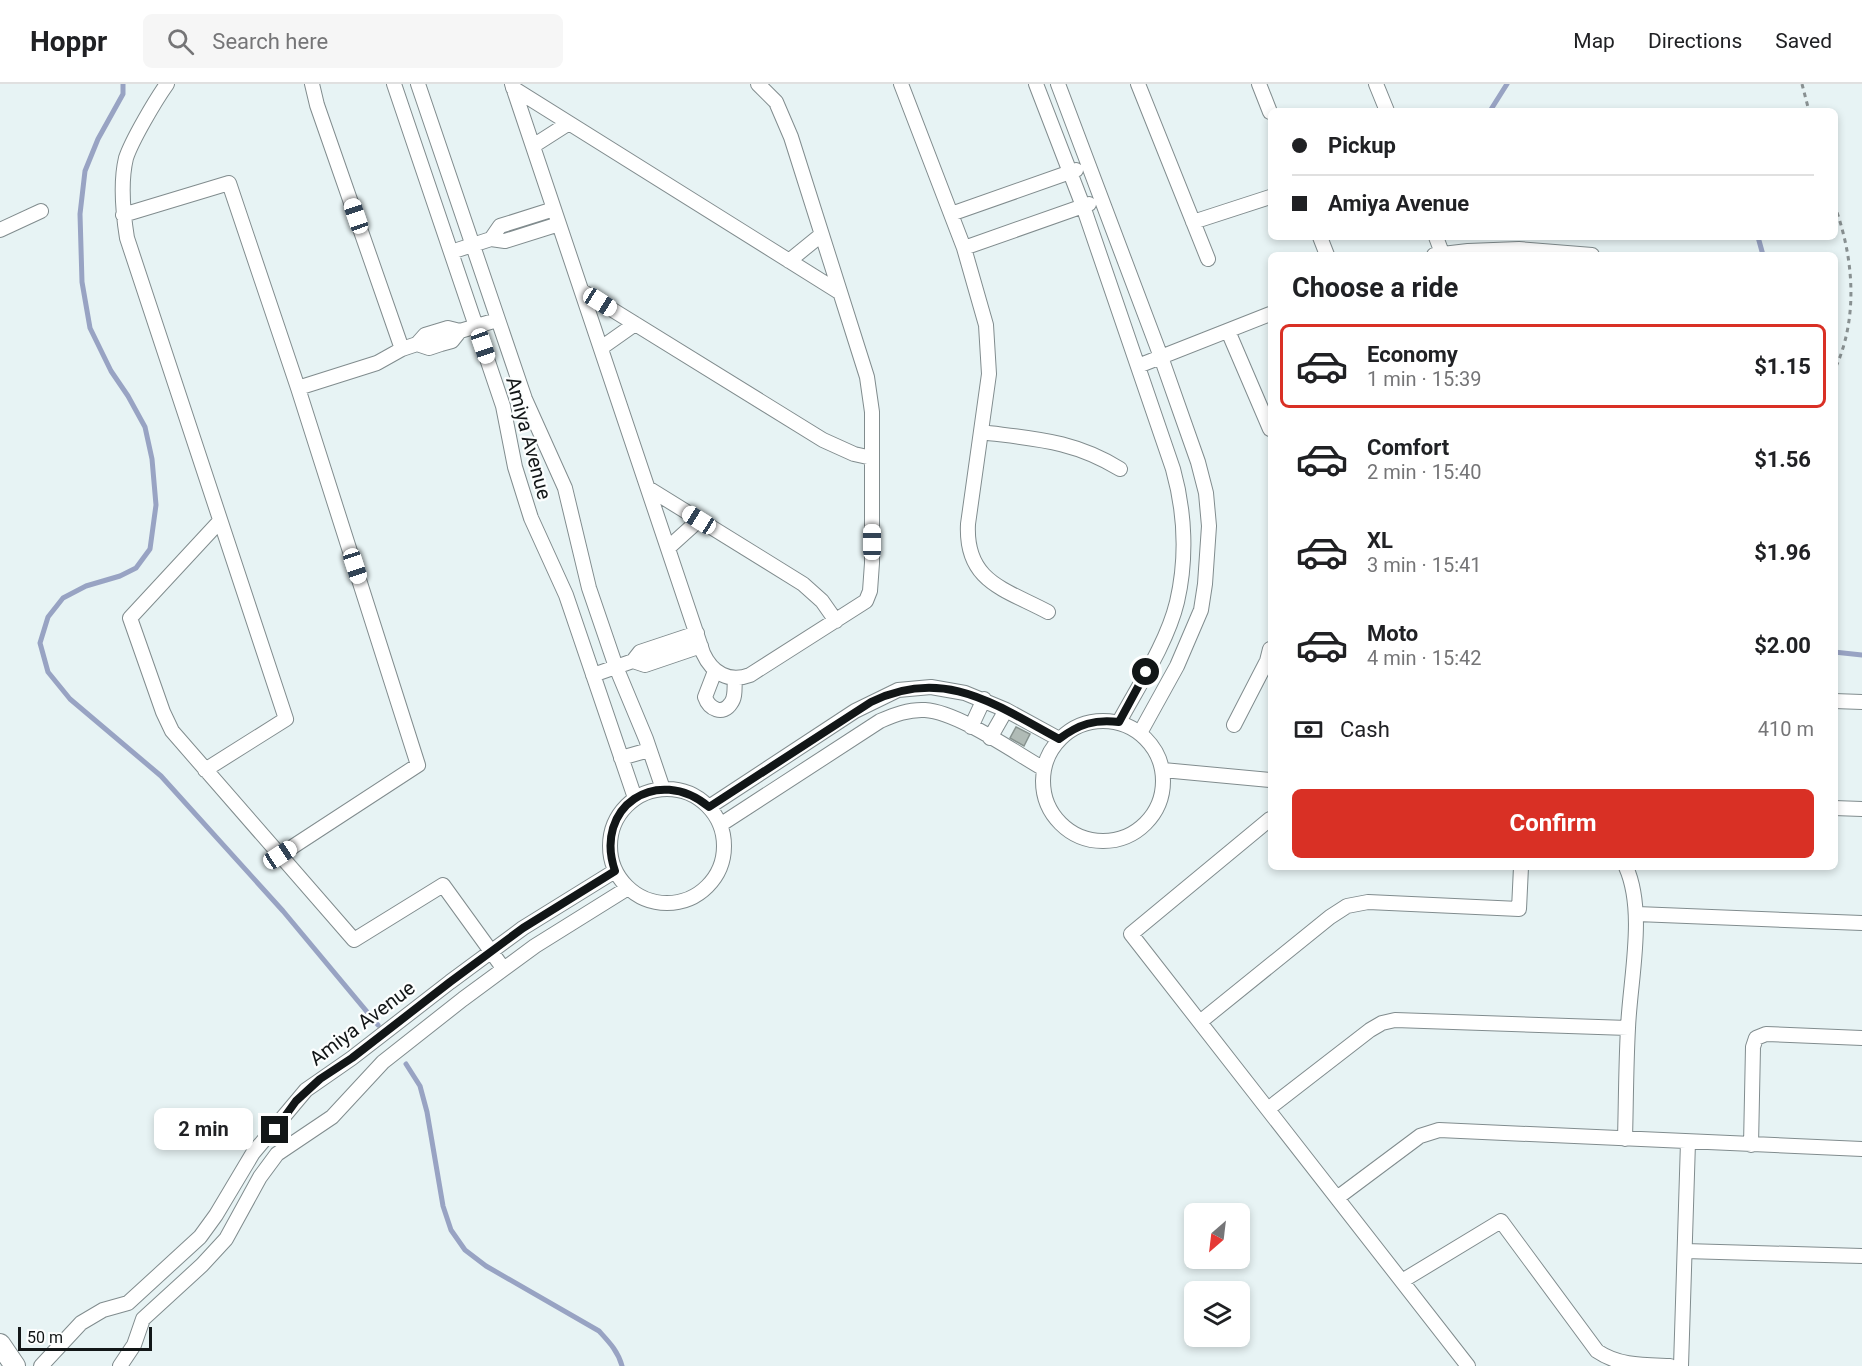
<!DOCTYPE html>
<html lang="en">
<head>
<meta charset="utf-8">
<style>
  :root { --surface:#fff; --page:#f6f6f6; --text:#202124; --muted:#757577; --line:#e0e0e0; --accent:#d93025 }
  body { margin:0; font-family:Roboto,sans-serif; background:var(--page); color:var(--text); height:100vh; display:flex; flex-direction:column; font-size:22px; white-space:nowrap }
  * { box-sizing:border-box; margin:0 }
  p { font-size:20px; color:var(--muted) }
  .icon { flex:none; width:33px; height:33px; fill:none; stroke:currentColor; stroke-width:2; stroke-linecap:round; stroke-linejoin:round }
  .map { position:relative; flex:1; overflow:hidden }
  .side { position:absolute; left:1268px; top:168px; width:570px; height:618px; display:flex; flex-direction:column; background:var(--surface); border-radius:9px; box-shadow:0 3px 9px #0003 }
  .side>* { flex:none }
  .banner { position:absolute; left:1268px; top:24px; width:570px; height:132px; border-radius:9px; box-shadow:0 3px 9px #0003; display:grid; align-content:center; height:132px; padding:0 24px; background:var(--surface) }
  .needle { width:39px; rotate:208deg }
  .fabs { position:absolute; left:1184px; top:1119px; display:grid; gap:12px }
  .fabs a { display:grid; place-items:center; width:66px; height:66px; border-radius:9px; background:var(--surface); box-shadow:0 3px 9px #0003; font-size:30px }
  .scale { position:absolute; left:18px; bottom:15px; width:134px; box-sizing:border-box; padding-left:6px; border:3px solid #121617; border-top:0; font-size:16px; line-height:21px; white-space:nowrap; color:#121617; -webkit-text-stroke:4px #fcfefe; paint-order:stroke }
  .end { position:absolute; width:27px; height:27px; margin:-14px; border:8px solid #121617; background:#fff; box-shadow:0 0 0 3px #fff }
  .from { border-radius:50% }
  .bubble { position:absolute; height:42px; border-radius:9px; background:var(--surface); box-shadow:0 3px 9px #0003; font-size:20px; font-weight:700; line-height:42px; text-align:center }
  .car { position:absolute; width:18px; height:36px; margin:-18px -9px; border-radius:8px; box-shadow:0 0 4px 2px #0007; background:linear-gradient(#fff 24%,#345 0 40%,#fff 0 76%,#345 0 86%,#fff 0) }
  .banner b { display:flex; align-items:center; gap:21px; height:57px; font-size:22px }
  .banner b+b { border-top:2px solid var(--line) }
  .banner i { width:15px; height:15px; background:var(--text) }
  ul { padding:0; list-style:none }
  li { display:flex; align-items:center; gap:18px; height:84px; margin:0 12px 9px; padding:0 12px; border:3px solid transparent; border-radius:9px }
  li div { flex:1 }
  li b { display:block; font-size:22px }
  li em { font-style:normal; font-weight:700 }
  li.selected { border-color:var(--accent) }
  li>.icon { width:54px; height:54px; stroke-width:1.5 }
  h2 { padding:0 24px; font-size:27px; line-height:72px }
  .pay { display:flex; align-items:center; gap:15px; height:66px; padding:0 24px; font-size:22px }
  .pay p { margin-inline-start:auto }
  .cta { display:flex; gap:12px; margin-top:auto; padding:12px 24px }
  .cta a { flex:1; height:69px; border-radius:9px; background:var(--accent); color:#fff; font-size:24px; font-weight:700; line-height:69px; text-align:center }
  header { display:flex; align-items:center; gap:36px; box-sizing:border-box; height:84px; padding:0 30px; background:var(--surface); border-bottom:2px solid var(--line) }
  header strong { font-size:28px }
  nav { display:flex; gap:33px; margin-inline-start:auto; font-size:21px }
  .search { width:420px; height:54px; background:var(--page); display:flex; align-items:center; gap:15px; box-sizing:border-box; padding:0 21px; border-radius:9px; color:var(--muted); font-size:22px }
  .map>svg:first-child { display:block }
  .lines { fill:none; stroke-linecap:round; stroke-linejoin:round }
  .stream { stroke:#98a3c3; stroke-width:5 }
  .building { fill:#b0bbb6; stroke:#87928e; stroke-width:1.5 }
  .street-casing { stroke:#818c8e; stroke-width:16 }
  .secondary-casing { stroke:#818c8e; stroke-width:22 }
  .path { stroke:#889091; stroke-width:3; stroke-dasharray:4.5 4.5; stroke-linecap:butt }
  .street { stroke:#fff; stroke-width:14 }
  .secondary { stroke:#fff; stroke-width:20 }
  .route { stroke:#121617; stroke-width:8 }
  .labels { text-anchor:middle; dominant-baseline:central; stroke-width:4.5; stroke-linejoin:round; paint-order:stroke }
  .street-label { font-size:20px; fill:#121617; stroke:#fcfefe }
</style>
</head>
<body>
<header>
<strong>Hoppr</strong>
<div class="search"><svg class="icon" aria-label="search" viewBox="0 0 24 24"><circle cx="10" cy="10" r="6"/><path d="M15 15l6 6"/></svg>Search here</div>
<nav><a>Map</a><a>Directions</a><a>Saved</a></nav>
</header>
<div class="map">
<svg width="1862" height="1282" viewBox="0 0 1862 1282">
  <rect width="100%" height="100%" fill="#e7f3f4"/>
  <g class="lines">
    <path class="stream" d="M 123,0 L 123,10 L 98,55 L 85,87 L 80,130 L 82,198 L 90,244 L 111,287 L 128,312 L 145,343 L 152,375 L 156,421 L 150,465 L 136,484 L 120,492 L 86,502 L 63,514 L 48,533 L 40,559 L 48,588 L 70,615 L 161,692 L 283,827 L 378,941
      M 1490,27 L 1507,0
      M 1758,153 L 1763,171
      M 1834,568 L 1862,571
      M 406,980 L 420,1002 L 427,1028 L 443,1122 L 451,1146 L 465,1166 L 486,1182 L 599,1247 C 609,1258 618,1267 622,1282"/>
  </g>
  <path class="building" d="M 1016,643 L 1030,650 L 1024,662 L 1010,654 Z"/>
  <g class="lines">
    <defs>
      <path id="street" d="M 167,0 C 155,17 132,56 126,74 C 120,99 123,129 127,154 L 286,635 L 205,686
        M 312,0 L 317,21 L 402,265
        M 394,0 L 503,322 L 515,383 L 531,434 L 566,511 L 635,714
        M 418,0 L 525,315 L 565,404 L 589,504 L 616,583 L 646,655 L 663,705
        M 512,0 L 703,569 C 712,589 729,599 750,591 L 866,517 L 870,507 L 872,479 L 872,328 L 867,293 L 791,53 L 776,18 L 758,0
        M 901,0 L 964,164 L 986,241 L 989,290 L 968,440 C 965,498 1005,505 1048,528
        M 1036,0 L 1083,122 L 1173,385 C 1185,428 1187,475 1177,518 C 1167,559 1139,601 1119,638
        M 1058,0 L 1161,273 L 1198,378 L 1206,409 L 1209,442 L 1205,500 L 1201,526 L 1177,582 L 1140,649
        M 1138,0 L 1208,175
        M 1259,0 L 1270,28
        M 1376,0 L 1387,27
        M 513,4 L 839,208
        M 533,62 L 569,39
        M 951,130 L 1076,86
        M 123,131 L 229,99 L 298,304 L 418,681 L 280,771
        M 1193,138 L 1270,113
        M 0,146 L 41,127
        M 1320,153 L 1327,171
        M 1436,153 L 1442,169
        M 491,155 L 500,142 L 554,125
        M 964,164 L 1089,120
        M 451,168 L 491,155 L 505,157 L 559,140
        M 1434,171 L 1468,167 L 1519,165 L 1592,171
        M 789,177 L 821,151
        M 582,207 L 823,356 L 854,370 L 872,374
        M 1228,247 L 1270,345
        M 417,260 L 429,264 L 441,260 L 452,257 L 460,247 L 497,236
        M 601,264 L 635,240
        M 1138,282 L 1270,230
        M 298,304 L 377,279 L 402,265 L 417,260 L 425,251 L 448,244 L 460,247
        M 981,348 C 1034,355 1073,356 1120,385
        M 648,404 L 803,500 L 822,517 L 836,537
        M 219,438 L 130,534 L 163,628 L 172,647 L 354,856 L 443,801 L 503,884
        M 668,464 L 699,436
        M 633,577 L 640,568 L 697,549
        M 715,587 L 705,613 C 709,625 723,632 731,619 C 736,613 734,602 735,595
        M 593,591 L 633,577 L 645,581 L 701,562
        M 1834,617 L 1862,618
        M1043 697a60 60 0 1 1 120 0a60 60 0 1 1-120 0Z
        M 1234,641 L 1267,577 L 1270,565
        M 971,643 L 984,615
        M 990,654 L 1006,626
        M 621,674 L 649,666
        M 1163,686 L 1270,696
        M610 762a57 57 0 1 1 114 0a57 57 0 1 1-114 0Z
        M 709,723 L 855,627 L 898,606 L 931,603 L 965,609 L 1006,626 L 1059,655
        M 1834,724 L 1862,725
        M 1270,735 L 1131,850 L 1468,1282
        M 720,741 L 880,637 C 894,631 909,625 925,626 C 958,628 1014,668 1044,685
        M 1637,830 L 1862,839
        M 1200,938 L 1330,833 L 1347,822 L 1368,818 L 1519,825 L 1521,783
        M 1268,1025 L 1370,946 L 1382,939 L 1395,936 L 1628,944
        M 1625,1055 C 1626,1018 1626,981 1628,944 C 1630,895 1646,828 1626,783
        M 1751,1061 L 1753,963 L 1756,954 L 1766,950 L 1862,954
        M 1337,1114 L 1420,1052 L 1439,1046 L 1862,1065
        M 1685,1167 L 1862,1172
        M 1402,1197 L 1501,1137 L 1597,1267 C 1619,1282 1644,1281 1670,1282
        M 41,1282 L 81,1239 L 103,1226 L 128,1219 L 200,1153 L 216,1131 L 253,1069 L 306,1006 L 352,974 L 450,898 L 523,844 L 615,787
        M 120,1282 L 134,1261 L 143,1235 L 202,1181 L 226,1155 L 260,1093 L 277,1070 L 332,1033 L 383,978 L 463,915 L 535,862 L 628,804
        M 1681,1282 L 1688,1058"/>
      <path id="secondary" d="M 0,1260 L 15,1282"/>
    </defs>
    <use href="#street" class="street-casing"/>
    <use href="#secondary" class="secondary-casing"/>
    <path class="path" d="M 1802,0 L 1809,27
      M 1834,120 C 1854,173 1859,235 1834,287"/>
    <use href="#street" class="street"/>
    <use href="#secondary" class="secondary"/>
  </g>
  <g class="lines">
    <path class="route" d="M 275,1046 L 296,1017 L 320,995 L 352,974 L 450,898 L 523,844 L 615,787 C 593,723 657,680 709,723 L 871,618 C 944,582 996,621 1059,655 C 1079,640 1095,635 1119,638 L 1146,588"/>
  </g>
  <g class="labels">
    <g class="street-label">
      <text transform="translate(529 354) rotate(75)">Amiya Avenue</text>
      <text transform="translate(362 939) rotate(-37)">Amiya Avenue</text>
    </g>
  </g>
</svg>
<div class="fabs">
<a><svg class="needle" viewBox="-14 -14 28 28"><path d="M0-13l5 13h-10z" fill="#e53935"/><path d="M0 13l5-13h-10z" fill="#757577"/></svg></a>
<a><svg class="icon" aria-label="layers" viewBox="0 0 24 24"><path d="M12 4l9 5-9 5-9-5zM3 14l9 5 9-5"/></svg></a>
</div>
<div class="scale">50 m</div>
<i class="end from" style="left:1146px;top:588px"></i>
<i class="end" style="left:275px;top:1046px"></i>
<div class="bubble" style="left:154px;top:1024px;width:99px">2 min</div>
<i class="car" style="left:356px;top:132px;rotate:341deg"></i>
<i class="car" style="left:600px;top:218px;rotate:122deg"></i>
<i class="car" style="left:483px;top:262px;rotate:161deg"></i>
<i class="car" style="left:699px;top:436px;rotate:302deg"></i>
<i class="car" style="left:872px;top:458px;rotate:0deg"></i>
<i class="car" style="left:355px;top:482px;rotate:162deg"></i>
<i class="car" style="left:280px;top:771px;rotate:57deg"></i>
<div class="banner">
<b><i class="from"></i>Pickup</b>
<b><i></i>Amiya Avenue</b>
</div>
<section class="side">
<h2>Choose a ride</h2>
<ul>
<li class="selected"><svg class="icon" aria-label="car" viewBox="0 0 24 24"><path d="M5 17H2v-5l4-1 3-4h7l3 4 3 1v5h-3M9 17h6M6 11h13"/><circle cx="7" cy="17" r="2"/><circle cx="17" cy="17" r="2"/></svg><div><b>Economy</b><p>1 min · 15:39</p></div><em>$1.15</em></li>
<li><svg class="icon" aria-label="car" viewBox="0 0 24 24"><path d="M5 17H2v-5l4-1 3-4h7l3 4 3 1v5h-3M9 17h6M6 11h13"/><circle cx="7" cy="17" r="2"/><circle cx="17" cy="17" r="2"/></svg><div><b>Comfort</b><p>2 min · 15:40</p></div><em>$1.56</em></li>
<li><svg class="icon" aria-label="car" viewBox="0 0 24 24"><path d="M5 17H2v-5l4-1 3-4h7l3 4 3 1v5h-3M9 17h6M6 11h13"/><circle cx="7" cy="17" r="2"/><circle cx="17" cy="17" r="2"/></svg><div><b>XL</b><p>3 min · 15:41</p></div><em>$1.96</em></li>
<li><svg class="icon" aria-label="car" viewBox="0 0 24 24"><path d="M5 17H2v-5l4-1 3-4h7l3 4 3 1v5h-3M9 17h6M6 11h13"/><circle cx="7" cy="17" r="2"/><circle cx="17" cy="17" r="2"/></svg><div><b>Moto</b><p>4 min · 15:42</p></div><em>$2.00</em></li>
</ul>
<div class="pay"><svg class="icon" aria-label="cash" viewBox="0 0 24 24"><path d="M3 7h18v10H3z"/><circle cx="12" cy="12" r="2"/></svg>Cash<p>410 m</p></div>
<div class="cta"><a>Confirm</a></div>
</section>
</div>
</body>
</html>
